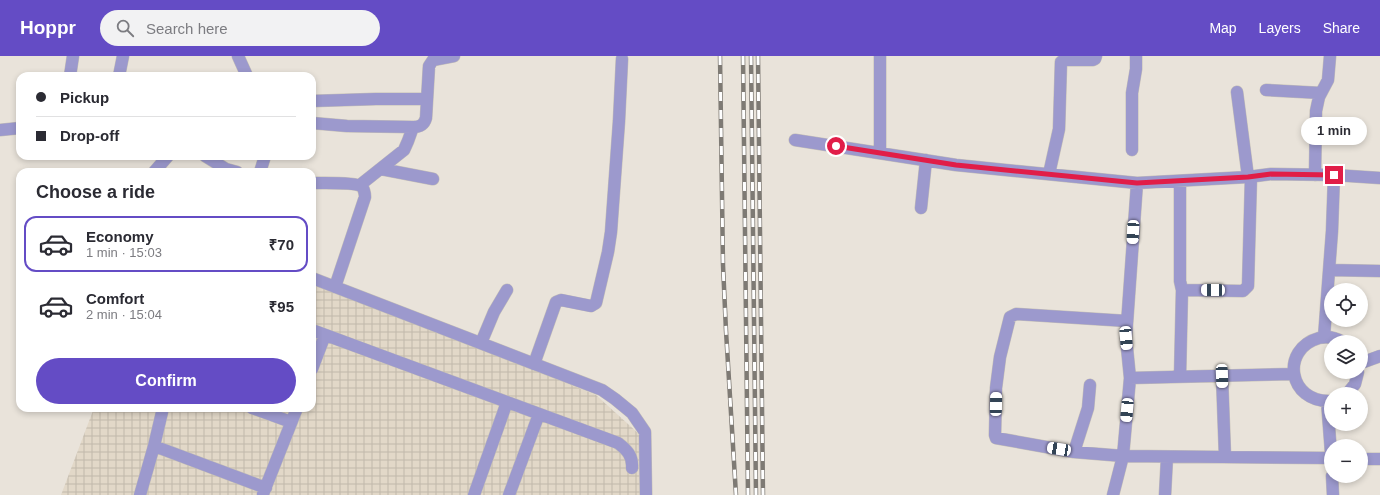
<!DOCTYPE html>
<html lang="en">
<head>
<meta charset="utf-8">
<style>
  :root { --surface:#fff; --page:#f2f2f3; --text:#2b2b33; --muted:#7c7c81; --line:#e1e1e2; --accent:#644cc5 }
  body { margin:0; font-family:Arial,sans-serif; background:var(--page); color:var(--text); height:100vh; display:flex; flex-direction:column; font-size:15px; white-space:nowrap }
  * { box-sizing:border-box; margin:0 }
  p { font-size:13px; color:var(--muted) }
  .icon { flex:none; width:22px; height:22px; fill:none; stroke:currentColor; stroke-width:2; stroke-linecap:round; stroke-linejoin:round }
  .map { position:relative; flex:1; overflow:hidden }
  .drawer { position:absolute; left:16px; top:112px; width:300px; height:244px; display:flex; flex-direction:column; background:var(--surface); border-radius:12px; box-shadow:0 2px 6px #0003 }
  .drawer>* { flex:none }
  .guide { position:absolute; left:16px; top:16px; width:300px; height:88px; border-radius:12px; box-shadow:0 2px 6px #0003; display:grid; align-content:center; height:88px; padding:0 20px; background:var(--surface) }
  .tools { position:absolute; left:1324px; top:227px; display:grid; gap:8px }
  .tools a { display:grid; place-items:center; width:44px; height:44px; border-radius:50%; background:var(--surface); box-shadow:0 2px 6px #0003; font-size:20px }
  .end { position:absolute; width:18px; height:18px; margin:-9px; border:5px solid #e11d48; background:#fff; box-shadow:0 0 0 2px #fff }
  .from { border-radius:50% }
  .bubble { position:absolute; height:28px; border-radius:14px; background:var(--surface); box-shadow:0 2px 6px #0003; font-size:13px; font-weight:800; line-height:28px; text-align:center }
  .car { position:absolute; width:12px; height:24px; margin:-12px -6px; border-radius:5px; box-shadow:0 0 3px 1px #0007; background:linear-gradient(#fff 24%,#345 0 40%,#fff 0 76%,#345 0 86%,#fff 0) }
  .guide b { display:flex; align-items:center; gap:14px; height:38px; font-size:15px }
  .guide b+b { border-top:1px solid var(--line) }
  .guide i { width:10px; height:10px; background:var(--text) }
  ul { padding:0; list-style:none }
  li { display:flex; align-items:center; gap:12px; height:56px; margin:0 8px 6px; padding:0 12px; border:2px solid transparent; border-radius:12px }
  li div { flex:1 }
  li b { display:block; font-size:15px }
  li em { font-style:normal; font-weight:800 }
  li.current { border-color:var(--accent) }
  li>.icon { width:36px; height:36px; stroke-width:1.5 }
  h2 { padding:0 20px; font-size:18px; line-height:48px }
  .button { display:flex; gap:8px; margin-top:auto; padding:8px 20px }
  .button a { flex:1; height:46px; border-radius:24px; background:var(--accent); color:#fff; font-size:16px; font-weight:800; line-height:46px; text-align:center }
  header { display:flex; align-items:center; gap:24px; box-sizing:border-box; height:56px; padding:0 20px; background:var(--accent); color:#fff }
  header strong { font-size:19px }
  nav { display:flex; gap:22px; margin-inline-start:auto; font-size:14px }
  .search { width:280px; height:36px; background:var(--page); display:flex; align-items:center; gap:10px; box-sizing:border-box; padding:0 14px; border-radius:22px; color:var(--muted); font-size:15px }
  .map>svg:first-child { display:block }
  .industrial { fill:url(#industrial-grid) }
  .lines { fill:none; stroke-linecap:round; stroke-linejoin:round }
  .minor-casing { stroke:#c4bfb7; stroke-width:13 }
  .minor { stroke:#9c99cd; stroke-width:12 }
  .rail-casing { stroke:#7e7a74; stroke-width:4.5 }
  .rail { stroke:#fff; stroke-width:3; stroke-dasharray:9; stroke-linecap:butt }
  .route { stroke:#e11d48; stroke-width:5 }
</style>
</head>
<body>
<header>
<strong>Hoppr</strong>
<div class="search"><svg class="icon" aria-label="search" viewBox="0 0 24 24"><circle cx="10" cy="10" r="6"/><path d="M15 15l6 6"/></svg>Search here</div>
<nav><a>Map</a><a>Layers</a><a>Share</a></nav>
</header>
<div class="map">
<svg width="1380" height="439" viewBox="0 0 1380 439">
  <defs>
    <pattern id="industrial-grid" width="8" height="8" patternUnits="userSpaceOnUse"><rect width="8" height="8" fill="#e2d8c8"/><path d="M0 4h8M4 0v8" fill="none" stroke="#c1b9ab"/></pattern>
  </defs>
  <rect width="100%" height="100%" fill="#e9e3da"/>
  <path class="industrial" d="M 312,228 L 419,267 L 596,339 L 639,378 L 640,439 L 61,439 L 94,352 L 312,352 Z"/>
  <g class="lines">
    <defs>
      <path id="minor" d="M 238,0 L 247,20
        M 880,0 L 880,97
        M 70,20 L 73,0
        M 119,20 L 123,0
        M 1266,34 L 1321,37
        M 1237,36 L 1248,121
        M 312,45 L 376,43 L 427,43
        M 312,67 L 347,70 L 413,71 C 420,71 424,69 426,62 L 429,10 L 433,4 L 454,0
        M 0,74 L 20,72
        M 795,84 L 956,109 L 1137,127 L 1248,121 L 1271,118 L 1334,119 L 1380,122
        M 1132,94 L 1132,37 L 1136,13 L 1136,0
        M 205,100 L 226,113 L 237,116
        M 381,113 L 433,123
        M 154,116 L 168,100
        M 260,116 L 265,100
        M 1049,118 L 1059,73 L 1061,6 L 1064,4 L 1093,4 L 1095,3 L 1096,0
        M 1315,119 L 1316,55 L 1319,41 L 1328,24 L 1330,0
        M 1180,125 L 1180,225 L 1182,234
        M 312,127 C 322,127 354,126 361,130 C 364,132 365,138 365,141 L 335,231
        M 360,129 L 404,94 L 408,85 L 413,71
        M 921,152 L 926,104
        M 1329,214 L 1380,215
        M 312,222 L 602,334 L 615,343 L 632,357 L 645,376 L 646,439
        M 1127,265 L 1016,258 L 1010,261 L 1000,301 L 996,332 L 995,379 L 996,382 L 1074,396 L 1123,400 L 1331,402
        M 312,274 L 618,387 C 627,394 633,400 632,412
        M 1324,281 L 1332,175 L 1334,119
        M 481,287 L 494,256 L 507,234
        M 1361,307 L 1380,300
        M 534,308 L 556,246 L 561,244 L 591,250 L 596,247 L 608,196 L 611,176 L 619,65 L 622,3
        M 312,313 L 325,279
        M 1222,320 L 1225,401
        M 1180,321 L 1182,234 L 1243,235 L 1248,230 L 1251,121
        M 1130,322 L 1294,318
        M 1347,338 L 1355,328 L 1358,316
        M 1327,345 L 1331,397
        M 1331,345 C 1288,347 1280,293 1319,282 C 1327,280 1336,282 1343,286
        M 252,352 L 291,366
        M 154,390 L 266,432
        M 1074,396 L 1088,352 L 1090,329
        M 1361,403 L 1380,403
        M 1332,420 L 1333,439
        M 263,438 L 297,352
        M 140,439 L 154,390 L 163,352
        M 474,439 L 507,346
        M 509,439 L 539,358
        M 1113,439 L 1123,400 L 1130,322 L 1126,282 L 1137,127
        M 1165,439 L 1167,401"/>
    </defs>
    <use href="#minor" class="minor-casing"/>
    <use href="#minor" class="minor"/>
    <defs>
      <path id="rail" d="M 720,0 L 723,209 L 726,275 L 736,439
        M 743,0 L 748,439
        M 751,0 L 756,439
        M 758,0 L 763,439"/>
    </defs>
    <use href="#rail" class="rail-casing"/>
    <use href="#rail" class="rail"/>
  </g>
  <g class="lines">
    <path class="route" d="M 836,90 L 956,109 L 1137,127 L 1248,121 L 1271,118 L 1334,119"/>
  </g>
</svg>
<div class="tools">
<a><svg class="icon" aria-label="locate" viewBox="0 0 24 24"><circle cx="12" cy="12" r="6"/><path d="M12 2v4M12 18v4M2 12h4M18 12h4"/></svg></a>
<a><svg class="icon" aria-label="layers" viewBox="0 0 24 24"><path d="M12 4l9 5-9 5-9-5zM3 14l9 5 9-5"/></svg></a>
<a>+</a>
<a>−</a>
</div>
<i class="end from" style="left:836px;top:90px"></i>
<i class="end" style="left:1334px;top:119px"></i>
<div class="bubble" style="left:1301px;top:61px;width:66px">1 min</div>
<i class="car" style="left:1133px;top:176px;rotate:183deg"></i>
<i class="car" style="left:1213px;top:234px;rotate:271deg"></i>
<i class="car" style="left:1126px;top:282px;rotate:175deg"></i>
<i class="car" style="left:1222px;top:320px;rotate:178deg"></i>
<i class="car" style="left:996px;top:348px;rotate:1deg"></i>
<i class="car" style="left:1127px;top:354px;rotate:185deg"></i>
<i class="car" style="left:1059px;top:393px;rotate:279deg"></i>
<div class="guide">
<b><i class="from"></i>Pickup</b>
<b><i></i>Drop-off</b>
</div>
<section class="drawer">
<h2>Choose a ride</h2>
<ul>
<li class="current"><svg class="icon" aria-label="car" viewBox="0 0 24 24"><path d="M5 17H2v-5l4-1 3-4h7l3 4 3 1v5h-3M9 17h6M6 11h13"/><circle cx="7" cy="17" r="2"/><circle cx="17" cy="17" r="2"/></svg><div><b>Economy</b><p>1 min · 15:03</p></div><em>₹70</em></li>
<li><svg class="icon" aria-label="car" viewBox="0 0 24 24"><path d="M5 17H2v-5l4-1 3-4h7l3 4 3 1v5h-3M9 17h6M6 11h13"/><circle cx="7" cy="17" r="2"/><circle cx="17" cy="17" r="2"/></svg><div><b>Comfort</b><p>2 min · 15:04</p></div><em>₹95</em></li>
</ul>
<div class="button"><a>Confirm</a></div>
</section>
</div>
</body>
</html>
